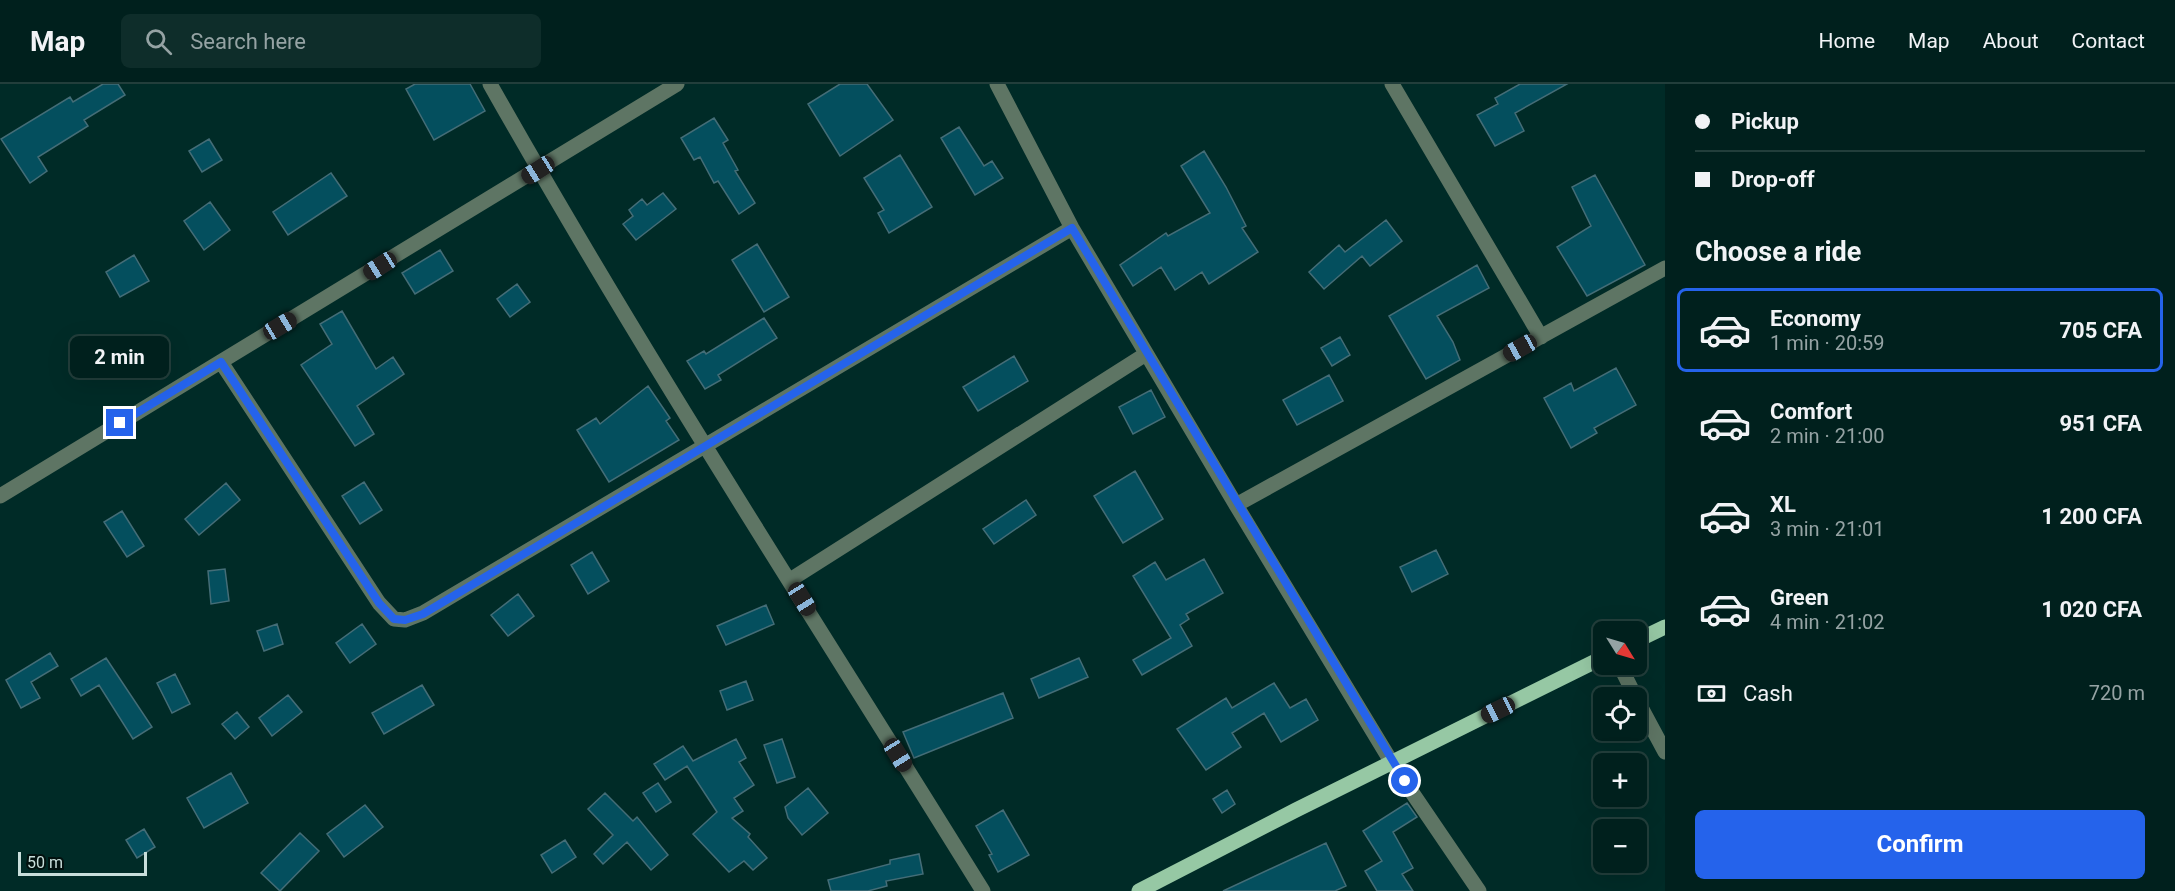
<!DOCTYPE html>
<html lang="en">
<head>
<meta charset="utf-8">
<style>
  :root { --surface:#00201d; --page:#0e2d2a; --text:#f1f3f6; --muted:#95a3a4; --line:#223e3b; --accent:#2563eb }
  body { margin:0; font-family:Roboto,sans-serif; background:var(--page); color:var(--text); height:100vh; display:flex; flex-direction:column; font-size:22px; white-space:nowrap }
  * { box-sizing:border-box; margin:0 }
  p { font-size:20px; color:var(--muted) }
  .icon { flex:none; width:33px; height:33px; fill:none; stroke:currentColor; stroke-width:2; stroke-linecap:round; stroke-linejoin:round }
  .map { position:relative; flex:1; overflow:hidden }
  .details { display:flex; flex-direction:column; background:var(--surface); width:510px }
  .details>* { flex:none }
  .top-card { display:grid; align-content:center; height:132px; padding:0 30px; background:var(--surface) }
  .needle { width:39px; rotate:127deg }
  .controls { position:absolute; left:1593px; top:537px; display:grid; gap:12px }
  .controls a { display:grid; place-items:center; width:54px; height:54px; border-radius:9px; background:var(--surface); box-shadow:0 6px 24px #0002,0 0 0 2px var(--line); font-size:30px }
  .scale { position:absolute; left:18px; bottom:15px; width:129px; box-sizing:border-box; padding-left:6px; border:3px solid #c8dedb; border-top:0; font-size:16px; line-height:21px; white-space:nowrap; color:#c8dedb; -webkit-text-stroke:4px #02110f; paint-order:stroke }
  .end { position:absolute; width:27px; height:27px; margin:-14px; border:8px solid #2563eb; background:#fff; box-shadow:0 0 0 3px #fff }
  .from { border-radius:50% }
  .bubble { position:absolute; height:42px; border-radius:9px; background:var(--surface); box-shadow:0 6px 24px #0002,0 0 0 2px var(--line); font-size:20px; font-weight:700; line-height:42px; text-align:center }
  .car { position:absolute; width:18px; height:36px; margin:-18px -9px; border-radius:8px; box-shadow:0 0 4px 2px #0007; background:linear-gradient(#222 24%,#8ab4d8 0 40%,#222 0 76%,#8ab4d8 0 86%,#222 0) }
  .top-card b { display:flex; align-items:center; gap:21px; height:57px; font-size:22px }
  .top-card b+b { border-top:2px solid var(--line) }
  .top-card i { width:15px; height:15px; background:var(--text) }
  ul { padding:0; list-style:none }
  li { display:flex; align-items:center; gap:18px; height:84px; margin:0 12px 9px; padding:0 18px; border:3px solid transparent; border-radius:9px }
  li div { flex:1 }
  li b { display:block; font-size:22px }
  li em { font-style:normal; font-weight:700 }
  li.selected { border-color:var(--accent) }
  li>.icon { width:54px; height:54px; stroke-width:1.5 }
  h2 { padding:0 30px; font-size:27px; line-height:72px }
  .pay { display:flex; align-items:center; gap:15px; height:66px; padding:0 30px; font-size:22px }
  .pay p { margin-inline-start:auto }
  .action { display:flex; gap:12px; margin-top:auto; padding:12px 30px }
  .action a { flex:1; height:69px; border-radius:9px; background:var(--accent); color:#fff; font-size:24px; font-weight:700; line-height:69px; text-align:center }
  header { display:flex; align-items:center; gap:36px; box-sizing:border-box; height:84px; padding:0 30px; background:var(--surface); border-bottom:2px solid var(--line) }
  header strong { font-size:28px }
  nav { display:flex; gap:33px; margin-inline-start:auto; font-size:21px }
  .search { width:420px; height:54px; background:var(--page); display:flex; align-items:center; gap:15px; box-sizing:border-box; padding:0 21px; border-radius:9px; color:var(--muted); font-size:22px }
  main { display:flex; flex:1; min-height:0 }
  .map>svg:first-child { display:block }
  .building { fill:#044f5e; stroke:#446d77; stroke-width:1.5 }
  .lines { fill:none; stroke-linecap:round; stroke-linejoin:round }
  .minor { stroke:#5e7564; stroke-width:15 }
  .major { stroke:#96c8a4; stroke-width:15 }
  .route { stroke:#2563eb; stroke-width:8 }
</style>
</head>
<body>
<header>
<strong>Map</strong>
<div class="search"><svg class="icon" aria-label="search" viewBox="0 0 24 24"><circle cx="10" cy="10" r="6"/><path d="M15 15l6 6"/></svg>Search here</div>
<nav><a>Home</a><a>Map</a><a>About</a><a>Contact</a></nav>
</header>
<main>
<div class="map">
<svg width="1665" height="807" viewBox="0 0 1665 807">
  <rect width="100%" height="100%" fill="#002b27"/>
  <path class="building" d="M 103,0 L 118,0 L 125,11 L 84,36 L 88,42 L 38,73 L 47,87 L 30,99 L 1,55 L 70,13 L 73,18 Z
    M 415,0 L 470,0 L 485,27 L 434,56 L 406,5 Z
    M 840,0 L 867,0 L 893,36 L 840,72 L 808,20 Z
    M 1520,0 L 1567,0 L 1515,29 L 1524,47 L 1495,62 L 1477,31 L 1498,20 L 1495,14 Z
    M 714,34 L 728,56 L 723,59 L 738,86 L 735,87 L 755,119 L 739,130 L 718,97 L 714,99 L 700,73 L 694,76 L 681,54 Z
    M 959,43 L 984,82 L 992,77 L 1003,94 L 975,111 L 941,54 Z
    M 209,55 L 222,76 L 202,88 L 189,67 Z
    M 1204,67 L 1226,103 L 1246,142 L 1242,144 L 1258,168 L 1209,200 L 1202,188 L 1175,206 L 1161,183 L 1133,202 L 1120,181 L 1166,149 L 1168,152 L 1210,129 L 1181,82 Z
    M 900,71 L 932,123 L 889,149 L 878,129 L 884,126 L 864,94 Z
    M 331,89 L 347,112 L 288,151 L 273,128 Z
    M 1595,91 L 1645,181 L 1587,212 L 1557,163 L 1591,142 L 1572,103 Z
    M 663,109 L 676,125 L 636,156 L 623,140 L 633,132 L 629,126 L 642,115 L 647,121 Z
    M 210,118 L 230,146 L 204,166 L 184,137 Z
    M 1386,136 L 1402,157 L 1370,182 L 1362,172 L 1324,205 L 1309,188 L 1339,161 L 1345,168 Z
    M 757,160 L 789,213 L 764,228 L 732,176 Z
    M 440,166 L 453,187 L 415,210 L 402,189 Z
    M 134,171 L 149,197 L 120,213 L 106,188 Z
    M 1477,181 L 1489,204 L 1437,232 L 1453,258 L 1460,276 L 1426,295 L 1389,232 Z
    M 517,200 L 530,218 L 510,233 L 497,215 Z
    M 342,227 L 376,285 L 393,273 L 404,290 L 357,322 L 374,350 L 355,362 L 301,281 L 332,260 L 320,240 Z
    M 764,234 L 777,254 L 718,291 L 721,296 L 705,305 L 687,277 L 704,267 L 706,270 Z
    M 1340,253 L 1350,271 L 1332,282 L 1321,264 Z
    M 1014,272 L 1028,297 L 978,327 L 963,303 Z
    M 1616,284 L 1636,321 L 1594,344 L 1597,349 L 1571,364 L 1544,314 L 1571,299 L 1574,307 Z
    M 1329,291 L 1343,317 L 1297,341 L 1283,316 Z
    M 648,302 L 670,334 L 666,337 L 679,356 L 609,398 L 577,346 L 596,334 L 600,340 Z
    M 1151,306 L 1165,333 L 1133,350 L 1119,323 Z
    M 1135,387 L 1163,435 L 1123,459 L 1094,412 Z
    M 364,398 L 382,426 L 360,440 L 342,412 Z
    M 226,399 L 240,416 L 199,451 L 185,435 Z
    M 1026,416 L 1036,431 L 994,460 L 983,445 Z
    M 122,427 L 144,462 L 127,473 L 104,438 Z
    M 1436,466 L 1448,490 L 1412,508 L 1400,483 Z
    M 592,468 L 609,497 L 588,510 L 571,481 Z
    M 1204,475 L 1223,509 L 1186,530 L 1189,535 L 1180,541 L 1192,562 L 1142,591 L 1133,576 L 1171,554 L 1133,492 L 1155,478 L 1166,496 Z
    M 225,485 L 229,517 L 211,520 L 208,487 Z
    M 518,510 L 534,532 L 508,552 L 491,531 Z
    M 766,521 L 774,540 L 726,561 L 717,542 Z
    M 277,540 L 283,560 L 264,567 L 257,547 Z
    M 362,540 L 376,560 L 350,579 L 336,559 Z
    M 50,569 L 58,582 L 31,598 L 40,614 L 21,624 L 6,596 Z
    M 106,574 L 152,643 L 133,655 L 99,601 L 81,612 L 71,595 Z
    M 1079,574 L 1088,593 L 1039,614 L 1031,595 Z
    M 175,590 L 190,620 L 172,629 L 157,599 Z
    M 746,597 L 753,616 L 727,626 L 720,607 Z
    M 1274,599 L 1290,624 L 1306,615 L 1318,636 L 1281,658 L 1264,629 L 1232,649 L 1241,663 L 1206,686 L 1177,645 L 1226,614 L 1232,624 Z
    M 422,601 L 434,621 L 384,650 L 372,629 Z
    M 1003,609 L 1013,634 L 914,674 L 903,648 Z
    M 288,611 L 302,628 L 272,652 L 259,634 Z
    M 237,628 L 249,643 L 235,655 L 222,640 Z
    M 736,655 L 746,674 L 739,678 L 754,701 L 734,714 L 743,727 L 732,734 L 750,750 L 748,753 L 767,774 L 753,786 L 744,777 L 729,788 L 693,750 L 717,728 L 687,682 L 665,696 L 654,680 L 683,662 L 693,677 Z
    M 782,655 L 795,693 L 777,699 L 764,661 Z
    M 231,689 L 248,719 L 204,744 L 187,714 Z
    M 658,699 L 671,718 L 656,728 L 643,709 Z
    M 808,704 L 828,729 L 802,751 L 788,734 L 785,723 Z
    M 1227,706 L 1235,720 L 1222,729 L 1213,715 Z
    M 605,709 L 633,737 L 637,733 L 668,771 L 651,786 L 627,758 L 603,780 L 594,770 L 613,751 L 588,725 Z
    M 1407,719 L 1417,733 L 1393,748 L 1413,784 L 1402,790 L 1413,807 L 1377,807 L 1365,787 L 1382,777 L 1363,747 Z
    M 365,721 L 383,743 L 344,773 L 327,750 Z
    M 1003,726 L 1029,771 L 998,788 L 989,771 L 992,770 L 976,742 Z
    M 144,745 L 155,763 L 137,774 L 126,756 Z
    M 300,749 L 319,767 L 280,807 L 261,789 Z
    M 565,756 L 576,773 L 552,789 L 541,771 Z
    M 1326,759 L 1346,802 L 1335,807 L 1223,807 Z
    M 919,770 L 923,790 L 886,797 L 887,802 L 868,807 L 831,807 L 828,796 L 890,780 L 890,776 Z"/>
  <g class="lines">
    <path class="minor" d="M 490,0 C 645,275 817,539 983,807
      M 997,0 L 1072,144 L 1236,421 L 1392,679 L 1479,807
      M 1392,0 L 1541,253
      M 221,278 L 379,519 L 394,535 L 405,536 L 423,529 L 1072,144
      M 0,412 L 677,0
      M 1236,421 L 1665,184
      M 790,496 L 1146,270
      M 1619,580 L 1636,614
      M 1636,614 L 1665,668"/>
    <path class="major" d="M 1636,557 L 1665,543
      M 1139,807 L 1296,726 L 1604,573"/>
  </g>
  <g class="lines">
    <path class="route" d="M 120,339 L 221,278 L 379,519 L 394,535 L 405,536 L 423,530 L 1072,144 L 1405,697"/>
  </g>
</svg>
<div class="controls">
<a><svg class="needle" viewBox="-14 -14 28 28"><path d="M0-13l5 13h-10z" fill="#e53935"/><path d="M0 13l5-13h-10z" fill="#95a3a4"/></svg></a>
<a><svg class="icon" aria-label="locate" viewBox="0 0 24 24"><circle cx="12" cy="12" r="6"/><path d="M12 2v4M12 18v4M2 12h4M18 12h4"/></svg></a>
<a>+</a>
<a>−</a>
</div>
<div class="scale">50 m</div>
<i class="end from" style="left:1405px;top:697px"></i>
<i class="end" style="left:120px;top:339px"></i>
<div class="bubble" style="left:70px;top:252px;width:99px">2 min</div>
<i class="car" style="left:538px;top:86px;rotate:238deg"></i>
<i class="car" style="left:380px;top:182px;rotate:238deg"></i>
<i class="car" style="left:280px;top:242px;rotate:59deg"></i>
<i class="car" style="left:1520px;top:264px;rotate:241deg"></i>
<i class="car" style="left:802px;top:515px;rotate:148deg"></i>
<i class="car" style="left:1498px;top:626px;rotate:244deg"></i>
<i class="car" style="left:898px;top:671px;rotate:148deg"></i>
</div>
<section class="details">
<div class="top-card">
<b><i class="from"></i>Pickup</b>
<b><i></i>Drop-off</b>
</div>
<h2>Choose a ride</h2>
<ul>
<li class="selected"><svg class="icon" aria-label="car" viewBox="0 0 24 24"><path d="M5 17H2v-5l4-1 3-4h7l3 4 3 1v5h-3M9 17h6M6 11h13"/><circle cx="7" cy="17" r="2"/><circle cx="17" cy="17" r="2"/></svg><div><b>Economy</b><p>1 min · 20:59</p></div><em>705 CFA</em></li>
<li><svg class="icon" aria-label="car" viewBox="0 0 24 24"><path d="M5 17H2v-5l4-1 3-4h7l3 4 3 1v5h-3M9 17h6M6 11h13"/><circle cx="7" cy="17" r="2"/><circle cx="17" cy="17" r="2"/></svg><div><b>Comfort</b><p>2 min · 21:00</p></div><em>951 CFA</em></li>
<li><svg class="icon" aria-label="car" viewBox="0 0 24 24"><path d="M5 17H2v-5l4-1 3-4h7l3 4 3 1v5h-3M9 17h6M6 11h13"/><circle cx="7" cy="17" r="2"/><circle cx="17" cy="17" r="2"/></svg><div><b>XL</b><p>3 min · 21:01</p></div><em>1 200 CFA</em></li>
<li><svg class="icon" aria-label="car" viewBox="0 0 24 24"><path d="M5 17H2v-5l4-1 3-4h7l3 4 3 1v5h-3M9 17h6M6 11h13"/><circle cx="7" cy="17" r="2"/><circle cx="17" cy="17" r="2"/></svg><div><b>Green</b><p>4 min · 21:02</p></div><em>1 020 CFA</em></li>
</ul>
<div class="pay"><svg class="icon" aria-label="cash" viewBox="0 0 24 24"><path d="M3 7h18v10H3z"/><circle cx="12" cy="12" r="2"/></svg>Cash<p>720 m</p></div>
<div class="action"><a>Confirm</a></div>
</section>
</main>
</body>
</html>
